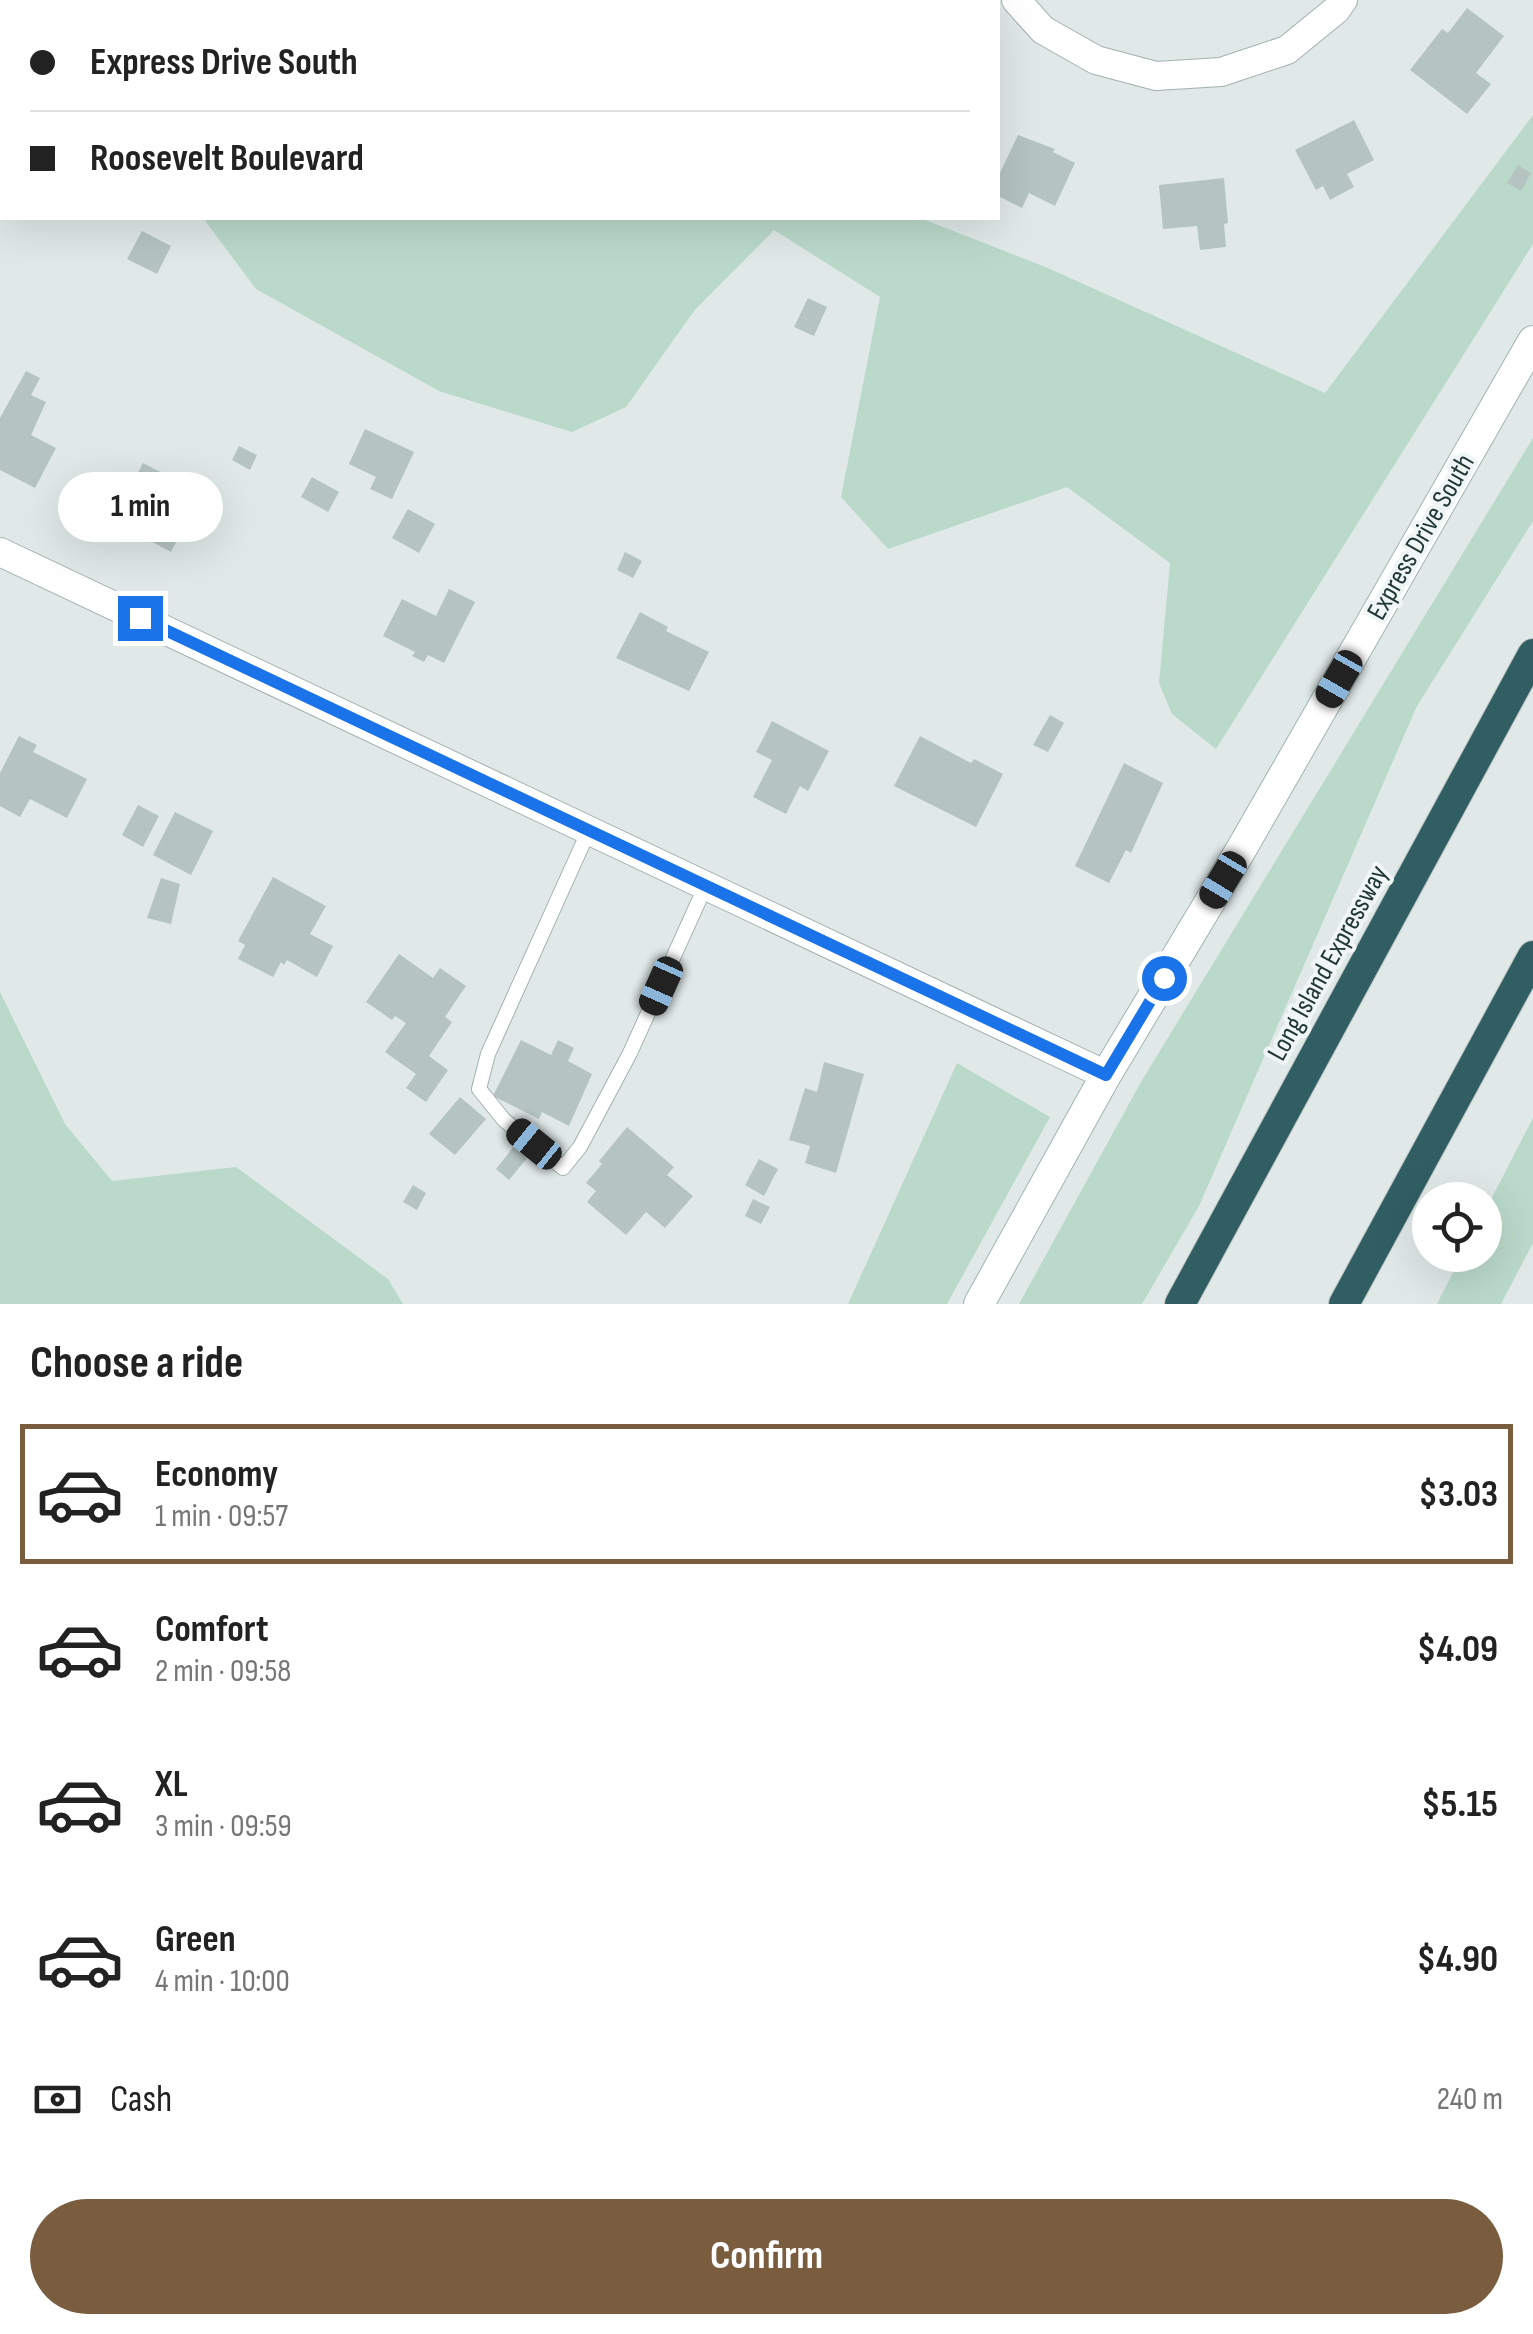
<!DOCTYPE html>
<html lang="en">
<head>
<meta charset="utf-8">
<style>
  :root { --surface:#fff; --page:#f6f6f6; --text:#222; --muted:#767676; --line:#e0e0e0; --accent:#7a5d3e }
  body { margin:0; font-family:"Sofia Sans Condensed",sans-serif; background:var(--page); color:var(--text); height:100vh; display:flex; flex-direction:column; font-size:38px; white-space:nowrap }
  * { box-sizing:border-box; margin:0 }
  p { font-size:32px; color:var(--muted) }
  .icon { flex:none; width:55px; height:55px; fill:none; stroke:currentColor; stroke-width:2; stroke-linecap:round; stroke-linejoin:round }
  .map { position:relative; height:1304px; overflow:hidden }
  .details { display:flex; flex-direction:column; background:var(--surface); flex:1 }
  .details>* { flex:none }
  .top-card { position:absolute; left:0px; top:0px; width:1000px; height:220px; box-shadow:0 10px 40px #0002; display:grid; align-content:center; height:220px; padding:0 30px; background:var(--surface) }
  .controls { position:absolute; left:1412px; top:1182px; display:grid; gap:20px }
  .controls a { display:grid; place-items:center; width:90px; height:90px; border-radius:50%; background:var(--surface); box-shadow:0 10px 40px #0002; font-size:50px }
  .end { position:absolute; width:45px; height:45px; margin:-22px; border:12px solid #1a73e8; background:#fff; box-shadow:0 0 0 5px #fff }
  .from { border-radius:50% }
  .bubble { position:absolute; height:70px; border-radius:35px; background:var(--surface); box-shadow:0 10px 40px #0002; font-size:32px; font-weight:700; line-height:70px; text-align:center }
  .car { position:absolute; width:30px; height:60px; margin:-30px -15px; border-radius:12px; box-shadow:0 0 8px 2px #0007; background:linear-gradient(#222 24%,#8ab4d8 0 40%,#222 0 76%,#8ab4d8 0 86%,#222 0) }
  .top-card b { display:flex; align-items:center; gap:35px; height:95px; font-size:38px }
  .top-card b+b { border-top:2px solid var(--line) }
  .top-card i { width:25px; height:25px; background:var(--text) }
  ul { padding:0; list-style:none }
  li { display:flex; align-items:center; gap:30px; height:140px; margin:0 20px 15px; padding:0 10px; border:5px solid transparent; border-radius:0px }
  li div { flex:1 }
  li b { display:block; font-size:38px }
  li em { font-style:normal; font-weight:700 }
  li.selected { border-color:var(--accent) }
  li>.icon { width:90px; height:90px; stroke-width:1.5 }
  h2 { padding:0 30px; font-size:45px; line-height:120px }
  .pay { display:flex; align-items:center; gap:25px; height:110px; padding:0 30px; font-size:38px }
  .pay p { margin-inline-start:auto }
  .cta { display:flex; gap:20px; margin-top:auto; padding:20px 30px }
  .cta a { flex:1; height:115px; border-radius:60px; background:var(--accent); color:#fff; font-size:40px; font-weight:700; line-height:115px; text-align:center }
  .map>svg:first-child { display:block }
  .green { fill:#bad9cb }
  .building { fill:#b5c4c1 }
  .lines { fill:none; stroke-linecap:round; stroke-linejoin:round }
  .lane-casing { stroke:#a3b0b0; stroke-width:16 }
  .street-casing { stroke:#a3b0b0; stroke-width:30 }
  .secondary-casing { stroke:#a0b4b2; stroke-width:32 }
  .highway-casing { stroke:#bdc3c3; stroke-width:32 }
  .lane { stroke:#fff; stroke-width:14 }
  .street { stroke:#fff; stroke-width:28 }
  .secondary { stroke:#fff; stroke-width:30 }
  .highway { stroke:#305e62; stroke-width:30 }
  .route { stroke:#1a73e8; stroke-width:12 }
  .labels { text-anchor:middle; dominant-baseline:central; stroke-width:8; stroke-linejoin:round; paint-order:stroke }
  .street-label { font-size:28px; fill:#223838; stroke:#f0f6f5 }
</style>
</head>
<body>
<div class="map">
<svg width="1533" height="1304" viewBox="0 0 1533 1304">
  <rect width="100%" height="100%" fill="#e0e9e8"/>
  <path class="green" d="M 1533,115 L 1533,244 L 1216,749 L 1172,714 L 1159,683 L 1170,563 L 1067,487 L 888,549 L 841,497 L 880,297 L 774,230 L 694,311 L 626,407 L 572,432 L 439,391 L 256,289 L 203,218 L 920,218 L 1048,268 L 1325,393 Z
    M 1533,438 L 1533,521 L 1417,706 L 1199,1206 L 1142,1304 L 1019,1304 L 1141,1082 Z
    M 0,992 L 65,1124 L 112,1181 L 236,1167 L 388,1279 L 403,1304 L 0,1304 Z
    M 957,1063 L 1050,1117 L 947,1304 L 848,1304 Z
    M 1533,1118 L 1533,1243 L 1501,1304 L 1437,1304 L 1462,1255 L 1485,1255 L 1485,1211 Z"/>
  <path class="building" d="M 1467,8 L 1504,36 L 1476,73 L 1491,84 L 1467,114 L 1410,70 L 1442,29 L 1448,33 Z
    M 1354,120 L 1374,160 L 1347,174 L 1354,187 L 1330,200 L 1323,186 L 1316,190 L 1295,150 Z
    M 1018,135 L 1055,149 L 1053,152 L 1075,163 L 1055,206 L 1029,193 L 1022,208 L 998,196 L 998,177 Z
    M 1518,165 L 1531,173 L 1521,191 L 1507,183 Z
    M 1224,178 L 1228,223 L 1224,224 L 1226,247 L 1200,250 L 1197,226 L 1163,229 L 1159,185 Z
    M 142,231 L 171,246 L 157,274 L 127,259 Z
    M 808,298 L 827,307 L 814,336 L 794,327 Z
    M 26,371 L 40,378 L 31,395 L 46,402 L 31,435 L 56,448 L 35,488 L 0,470 L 0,418 Z
    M 365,429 L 414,452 L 392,499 L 370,489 L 376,477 L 349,464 Z
    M 239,446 L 257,455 L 250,470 L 232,460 Z
    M 143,463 L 176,480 L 178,476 L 210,491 L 197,515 L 191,512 L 171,552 L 113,521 Z
    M 312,477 L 339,492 L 328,512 L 301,497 Z
    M 408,509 L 435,524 L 419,553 L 392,538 Z
    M 625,552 L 642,561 L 633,578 L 617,570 Z
    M 449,589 L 475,602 L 444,663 L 428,655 L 424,662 L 412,656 L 415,652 L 383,636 L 402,599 L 436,616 Z
    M 640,612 L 668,627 L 666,631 L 709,652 L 689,691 L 616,658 Z
    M 1050,715 L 1064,723 L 1048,752 L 1033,745 Z
    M 772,721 L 829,751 L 808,791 L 800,786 L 786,814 L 753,797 L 772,760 L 756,752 Z
    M 19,736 L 37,745 L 33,752 L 87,779 L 67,818 L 30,799 L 20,817 L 0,806 L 0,773 Z
    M 920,736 L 971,763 L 974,759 L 1003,774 L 976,827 L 894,786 Z
    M 1124,763 L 1163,783 L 1131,853 L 1126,850 L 1109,883 L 1075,866 Z
    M 138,805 L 159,816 L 143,847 L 122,835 Z
    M 175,812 L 213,831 L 191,875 L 153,855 Z
    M 273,877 L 326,906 L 310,934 L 333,946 L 317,977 L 287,960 L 284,965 L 281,962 L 273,977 L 238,959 L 245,945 L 238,941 Z
    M 161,878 L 180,884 L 171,924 L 147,918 Z
    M 399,954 L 433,978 L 440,968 L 466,986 L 445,1017 L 452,1022 L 429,1056 L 448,1070 L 426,1102 L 406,1088 L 416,1074 L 385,1052 L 406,1023 L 395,1016 L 392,1020 L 366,1002 Z
    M 521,1040 L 551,1055 L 558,1040 L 574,1048 L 568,1061 L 592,1074 L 569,1126 L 542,1112 L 539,1119 L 493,1096 Z
    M 824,1062 L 864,1074 L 836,1173 L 805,1163 L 810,1146 L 789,1140 L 805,1088 L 817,1092 Z
    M 460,1097 L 486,1119 L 455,1155 L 429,1134 Z
    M 627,1127 L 674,1167 L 667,1175 L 693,1196 L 665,1228 L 646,1212 L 626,1235 L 587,1202 L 596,1191 L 586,1183 L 602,1164 L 599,1161 Z
    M 519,1140 L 533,1151 L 509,1180 L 496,1169 Z
    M 759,1159 L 778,1169 L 764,1196 L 745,1185 Z
    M 413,1185 L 426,1193 L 417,1210 L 403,1202 Z
    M 753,1199 L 770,1207 L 761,1224 L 745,1216 Z"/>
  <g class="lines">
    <defs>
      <path id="lane" d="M 589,830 L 488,1054 L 479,1089 L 504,1120 L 563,1168 L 580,1147 L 630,1053 L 706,885"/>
      <path id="street" d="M 1016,0 L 1043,30 L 1096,60 L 1156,76 L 1221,72 L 1287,50 L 1336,10 L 1343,0
        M 0,552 L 1106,1075"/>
      <path id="secondary" d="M 979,1304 L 1106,1075 L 1242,848 L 1533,341"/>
      <path id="highway" d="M 1180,1304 L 1533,654
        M 1344,1304 L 1533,956"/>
    </defs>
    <use href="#lane" class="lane-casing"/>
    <use href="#street" class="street-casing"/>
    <use href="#secondary" class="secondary-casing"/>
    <use href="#highway" class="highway-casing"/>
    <use href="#lane" class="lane"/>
    <use href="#street" class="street"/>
    <use href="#secondary" class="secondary"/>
    <use href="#highway" class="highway"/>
  </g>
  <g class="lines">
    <path class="route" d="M 140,618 L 1106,1075 L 1164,978"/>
  </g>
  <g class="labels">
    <g class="street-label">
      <text transform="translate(1421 537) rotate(-60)">Express Drive South</text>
      <text transform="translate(1328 963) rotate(-61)">Long Island Expressway</text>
    </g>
  </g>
</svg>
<div class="controls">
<a><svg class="icon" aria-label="locate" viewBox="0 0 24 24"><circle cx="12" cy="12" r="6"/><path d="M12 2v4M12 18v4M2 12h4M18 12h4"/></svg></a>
</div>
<i class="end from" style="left:1164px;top:978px"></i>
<i class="end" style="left:140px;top:618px"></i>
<div class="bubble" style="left:58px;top:472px;width:165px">1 min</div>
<i class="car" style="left:1339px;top:679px;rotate:210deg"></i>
<i class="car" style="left:1223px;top:880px;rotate:211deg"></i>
<i class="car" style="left:661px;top:986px;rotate:204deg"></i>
<i class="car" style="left:534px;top:1144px;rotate:309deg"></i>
<div class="top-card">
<b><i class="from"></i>Express Drive South</b>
<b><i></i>Roosevelt Boulevard</b>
</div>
</div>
<section class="details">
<h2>Choose a ride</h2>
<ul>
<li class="selected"><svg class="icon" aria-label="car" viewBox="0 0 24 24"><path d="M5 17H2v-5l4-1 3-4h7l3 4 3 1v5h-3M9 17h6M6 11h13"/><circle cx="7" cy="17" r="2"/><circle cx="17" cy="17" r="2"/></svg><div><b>Economy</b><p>1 min · 09:57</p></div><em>$3.03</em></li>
<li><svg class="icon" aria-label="car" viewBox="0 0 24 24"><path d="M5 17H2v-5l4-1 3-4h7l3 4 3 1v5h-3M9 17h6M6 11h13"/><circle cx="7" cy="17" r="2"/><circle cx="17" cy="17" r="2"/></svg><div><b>Comfort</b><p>2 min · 09:58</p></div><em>$4.09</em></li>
<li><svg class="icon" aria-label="car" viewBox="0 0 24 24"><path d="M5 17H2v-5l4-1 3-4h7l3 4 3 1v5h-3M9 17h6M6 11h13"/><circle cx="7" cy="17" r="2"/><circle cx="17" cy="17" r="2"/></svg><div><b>XL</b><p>3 min · 09:59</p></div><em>$5.15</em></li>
<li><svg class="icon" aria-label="car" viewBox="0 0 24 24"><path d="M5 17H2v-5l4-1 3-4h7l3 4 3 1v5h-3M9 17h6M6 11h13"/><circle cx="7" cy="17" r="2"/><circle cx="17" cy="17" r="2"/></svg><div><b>Green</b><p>4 min · 10:00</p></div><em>$4.90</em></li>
</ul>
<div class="pay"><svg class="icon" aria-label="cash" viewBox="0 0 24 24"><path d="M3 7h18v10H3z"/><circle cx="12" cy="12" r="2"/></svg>Cash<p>240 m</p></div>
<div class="cta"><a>Confirm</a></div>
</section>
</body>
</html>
